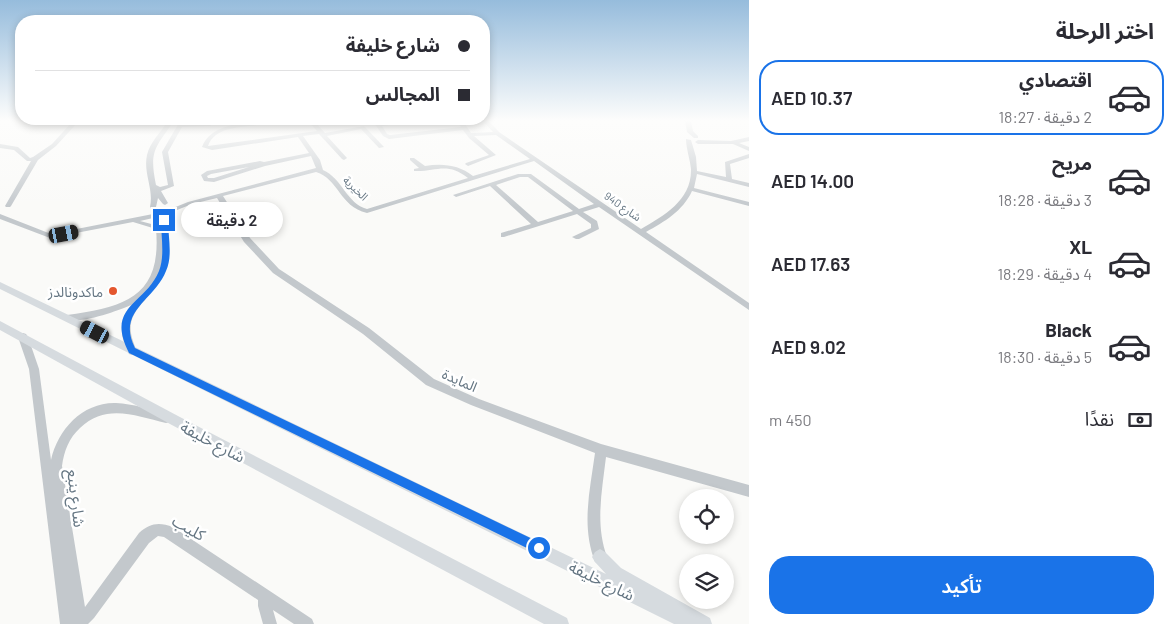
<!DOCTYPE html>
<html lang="ar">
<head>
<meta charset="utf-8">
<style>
  :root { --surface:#fff; --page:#f7f7f7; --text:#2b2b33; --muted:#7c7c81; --line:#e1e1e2; --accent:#1a73e8 }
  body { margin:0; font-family:Barlow,"Noto Sans Arabic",sans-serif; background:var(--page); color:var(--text); direction:rtl; height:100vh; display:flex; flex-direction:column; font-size:19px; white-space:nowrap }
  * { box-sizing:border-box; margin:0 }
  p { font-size:16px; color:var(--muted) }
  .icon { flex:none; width:28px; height:28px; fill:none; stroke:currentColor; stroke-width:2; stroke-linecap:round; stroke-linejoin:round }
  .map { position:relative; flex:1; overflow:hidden; direction:ltr }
  .details { display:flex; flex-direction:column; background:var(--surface); width:425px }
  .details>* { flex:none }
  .guide { position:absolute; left:15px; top:15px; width:475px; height:110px; border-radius:20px; box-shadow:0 2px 8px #0003; direction:rtl; display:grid; align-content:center; height:110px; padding:0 20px; background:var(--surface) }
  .fabs { position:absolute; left:679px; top:489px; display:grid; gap:10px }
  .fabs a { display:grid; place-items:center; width:55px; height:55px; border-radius:50%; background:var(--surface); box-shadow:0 2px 8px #0003; font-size:25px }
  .end { position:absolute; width:22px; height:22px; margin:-11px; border:6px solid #1a73e8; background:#fff; box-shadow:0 0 0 2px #fff }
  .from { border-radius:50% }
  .bubble { position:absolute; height:35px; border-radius:18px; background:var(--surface); box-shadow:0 2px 8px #0003; font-size:16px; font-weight:600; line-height:35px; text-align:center; direction:rtl }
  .car { position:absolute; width:15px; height:30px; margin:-15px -8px; border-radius:6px; box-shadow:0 0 4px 1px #0007; background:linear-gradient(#222 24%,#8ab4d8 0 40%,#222 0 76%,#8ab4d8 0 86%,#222 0) }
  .guide b { display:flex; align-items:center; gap:18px; height:48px; font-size:19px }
  .guide b+b { border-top:1px solid var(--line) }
  .guide i { width:12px; height:12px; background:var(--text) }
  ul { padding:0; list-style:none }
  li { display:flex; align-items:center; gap:15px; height:75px; margin:0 10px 8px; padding:0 10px; border:2px solid transparent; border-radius:20px }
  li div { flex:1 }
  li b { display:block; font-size:19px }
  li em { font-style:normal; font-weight:600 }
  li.active { border-color:var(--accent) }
  li>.icon { width:45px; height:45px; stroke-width:1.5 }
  h2 { padding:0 20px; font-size:22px; line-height:60px }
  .pay { display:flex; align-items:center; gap:12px; height:55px; padding:0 20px; font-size:19px }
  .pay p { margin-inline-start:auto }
  .action { display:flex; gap:10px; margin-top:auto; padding:10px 20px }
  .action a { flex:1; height:58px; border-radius:20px; background:var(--accent); color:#fff; font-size:20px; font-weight:600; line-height:58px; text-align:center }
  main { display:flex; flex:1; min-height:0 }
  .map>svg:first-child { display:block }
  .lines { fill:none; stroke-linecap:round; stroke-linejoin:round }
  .minor { fill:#c3c8cc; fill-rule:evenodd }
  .major { fill:#d6dbdf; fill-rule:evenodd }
  .route { fill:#1a73e8 }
  .poi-dot { fill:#e4572e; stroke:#fff; stroke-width:2 }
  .labels { text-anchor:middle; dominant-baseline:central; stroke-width:5; stroke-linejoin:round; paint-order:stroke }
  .far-street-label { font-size:11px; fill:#657683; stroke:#fff }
  .poi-label { font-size:14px; fill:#657683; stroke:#fff; text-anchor:end }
  .street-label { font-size:14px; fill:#657683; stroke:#fff }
  .near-street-label { font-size:16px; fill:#657683; stroke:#fff }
</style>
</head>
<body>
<main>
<section class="details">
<h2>اختر الرحلة</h2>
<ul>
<li class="active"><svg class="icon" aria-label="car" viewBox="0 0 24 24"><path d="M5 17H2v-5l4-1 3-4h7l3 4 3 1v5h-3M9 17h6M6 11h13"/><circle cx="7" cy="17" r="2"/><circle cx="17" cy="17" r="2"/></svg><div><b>اقتصادي</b><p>2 دقيقة · 18:27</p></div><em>AED 10.37</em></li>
<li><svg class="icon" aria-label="car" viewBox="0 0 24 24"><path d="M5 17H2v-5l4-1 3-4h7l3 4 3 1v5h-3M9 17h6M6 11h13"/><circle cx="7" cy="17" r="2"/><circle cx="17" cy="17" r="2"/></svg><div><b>مريح</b><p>3 دقيقة · 18:28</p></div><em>AED 14.00</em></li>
<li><svg class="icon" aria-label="car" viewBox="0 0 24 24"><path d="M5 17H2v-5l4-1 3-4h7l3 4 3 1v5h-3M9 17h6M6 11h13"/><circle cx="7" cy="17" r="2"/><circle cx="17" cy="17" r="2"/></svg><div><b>XL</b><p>4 دقيقة · 18:29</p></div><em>AED 17.63</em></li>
<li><svg class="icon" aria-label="car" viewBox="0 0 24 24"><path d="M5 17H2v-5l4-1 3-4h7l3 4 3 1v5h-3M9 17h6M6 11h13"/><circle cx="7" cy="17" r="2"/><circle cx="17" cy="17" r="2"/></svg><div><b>Black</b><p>5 دقيقة · 18:30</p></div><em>AED 9.02</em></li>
</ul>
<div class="pay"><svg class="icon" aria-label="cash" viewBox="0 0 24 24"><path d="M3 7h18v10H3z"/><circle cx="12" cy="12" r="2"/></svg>نقدًا<p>450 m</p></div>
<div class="action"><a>تأكيد</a></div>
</section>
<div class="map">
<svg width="749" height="624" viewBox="0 0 749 624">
  <rect width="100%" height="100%" fill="#fafaf8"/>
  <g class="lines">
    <path class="minor" d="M 73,121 L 79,121 L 56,146 L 38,160 L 11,206 L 10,207 L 6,207 L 5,206 L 31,161 L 27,161 L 14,150 L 0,148 L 0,144 L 18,147 L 30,158 L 33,157 L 52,144 Z
      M 168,121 L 174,121 C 155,148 149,151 156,185 L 160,187 L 168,185 L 162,152 L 180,121 L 186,121 L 184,123 L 210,122 L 213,124 L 210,126 L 182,127 L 168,152 L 174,186 L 161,191 L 168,203 L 165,205 L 163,204 L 158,198 L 156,207 L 153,209 L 150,207 C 154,189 143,173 147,155 C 150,142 161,132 168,121 Z
      M 256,121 L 273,121 C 255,130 217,121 208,146 L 317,131 L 308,121 L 314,121 L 325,133 L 364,126 L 384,147 L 379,148 L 361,129 L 327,136 L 347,158 L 344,160 L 342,159 L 319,134 L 303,136 L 320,160 L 323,170 C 342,178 347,204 367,209 L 468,178 C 447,161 436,172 414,171 L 414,169 L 419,168 L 410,160 L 410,158 L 414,158 L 425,166 C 443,163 459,165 473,176 L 530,159 L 496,135 L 474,136 L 496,155 L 468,166 L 465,164 L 466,163 L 489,155 L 469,138 L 463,130 L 389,139 L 383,136 L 373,121 L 379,121 L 380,123 L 413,121 L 382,126 L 387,134 L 390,135 L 461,127 L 457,121 L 463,121 L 471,133 L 493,132 L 483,121 L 489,121 L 499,132 L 641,229 C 664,216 692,200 691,169 C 690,159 686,148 686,139 L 691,140 L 696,157 L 697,171 L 726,177 L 725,162 L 749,154 L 749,158 L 730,164 L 732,179 L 749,183 L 749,187 L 697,174 L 694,188 L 749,202 L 749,206 L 692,191 C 683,211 664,222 646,232 L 749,303 L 749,310 L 599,207 L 583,212 L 597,221 L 599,229 L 579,239 L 576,239 L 572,237 L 591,228 L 591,224 L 577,214 L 504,237 L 501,237 L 501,233 L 531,224 L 490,186 L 456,197 L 453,195 L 518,174 L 531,174 L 579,209 L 594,204 L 534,161 L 367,213 C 339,206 339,179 316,172 L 223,196 L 250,238 L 279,269 L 369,328 L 434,379 L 479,399 L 601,444 L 749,485 L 749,497 L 606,457 C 602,491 595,524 607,557 L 605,562 L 600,564 L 595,562 C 581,526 590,490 595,453 L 471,405 L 426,385 L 363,334 L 273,273 L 244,242 L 217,198 L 192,204 L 172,212 L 168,212 L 168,210 L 188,202 L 316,168 L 311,156 L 265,166 L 214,182 L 204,181 L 201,175 L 207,171 L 260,161 L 264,162 L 309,153 L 298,137 L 212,150 L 202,147 C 210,126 236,124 256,121 ZM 249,167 L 214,178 L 208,178 L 207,176 L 211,174 ZM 520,177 L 528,177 L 573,211 L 538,222 L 496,185 Z
      M 685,121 L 691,121 L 693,131 L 698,136 L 698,138 L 694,138 L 687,132 Z
      M 749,137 L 749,141 L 739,143 L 749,147 L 749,151 L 733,144 L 698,144 L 695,142 L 698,140 L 731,141 Z
      M 0,214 L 51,234 L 153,214 L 158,214 C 172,239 165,277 145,296 L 146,298 L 145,300 C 128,318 127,329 137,351 L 135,354 L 132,355 L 129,354 C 120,336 118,321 131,305 C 115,312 80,324 64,320 L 63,318 L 64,316 L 67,315 C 125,307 162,297 156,229 L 133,222 L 50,238 L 0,219 ZM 153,218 L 155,225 L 140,221 Z
      M 23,333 L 26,334 L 28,337 L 39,369 L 51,460 C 58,429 83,402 116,403 C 133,404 150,409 166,413 L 170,414 L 171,418 L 170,422 L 166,423 C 136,416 106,403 80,428 C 69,438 64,451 62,466 L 85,607 L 139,533 C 150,523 159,522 173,527 L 312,619 L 314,624 L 294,624 L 273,610 L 277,624 L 263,624 L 258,606 L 258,600 L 164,537 L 158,536 L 149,543 L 94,618 L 88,624 L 60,624 L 29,369 L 18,337 L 20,334 Z"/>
    <path class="major" d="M 0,282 L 606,574 L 595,562 L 592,557 L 595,552 L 600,549 L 605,552 L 621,568 L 710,618 L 712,624 L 674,624 L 0,289 Z
      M 0,321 L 178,416 L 567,618 L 569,624 L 544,624 L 170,424 L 0,330 Z"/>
  </g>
  <linearGradient id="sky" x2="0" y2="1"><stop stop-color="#96bcdc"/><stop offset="0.58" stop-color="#fdfdfc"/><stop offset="1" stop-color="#fdfdfc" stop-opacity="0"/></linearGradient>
  <rect width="749" height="208" fill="url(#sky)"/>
  <path class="route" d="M 164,218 L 168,220 C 168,236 173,256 166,271 C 155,300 116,311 135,348 L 543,544 L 545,548 L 543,552 L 539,554 L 535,552 L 129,353 C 105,306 145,305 159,271 C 165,256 161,236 161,220 Z"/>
  <circle class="poi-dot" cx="113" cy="291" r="5"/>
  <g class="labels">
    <g class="far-street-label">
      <text transform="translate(356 188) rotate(44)">الخيرية</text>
      <text transform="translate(623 206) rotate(35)">شارع 940</text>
    </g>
    <g class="poi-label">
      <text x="103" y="291">ماكدونالدز</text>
    </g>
    <g class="street-label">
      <text transform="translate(460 380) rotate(24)">المايدة</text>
    </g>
    <g class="near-street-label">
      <text transform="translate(213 441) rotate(28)">شارع خليفة</text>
      <text transform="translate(77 498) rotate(83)">شارع ينبع</text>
      <text transform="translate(189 527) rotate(30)">كليب</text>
      <text transform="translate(602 580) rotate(26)">شارع خليفة</text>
    </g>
  </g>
</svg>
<div class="fabs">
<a><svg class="icon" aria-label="locate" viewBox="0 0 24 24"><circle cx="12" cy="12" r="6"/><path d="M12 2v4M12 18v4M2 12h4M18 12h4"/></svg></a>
<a><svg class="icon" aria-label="layers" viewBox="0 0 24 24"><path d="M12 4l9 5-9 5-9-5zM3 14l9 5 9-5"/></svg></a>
</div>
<i class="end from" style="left:539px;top:548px"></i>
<i class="end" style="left:164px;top:220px"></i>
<div class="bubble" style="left:181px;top:202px;width:102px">2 دقيقة</div>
<i class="car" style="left:64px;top:234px;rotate:79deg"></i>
<i class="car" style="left:95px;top:332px;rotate:297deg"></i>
<div class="guide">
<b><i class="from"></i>شارع خليفة</b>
<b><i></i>المجالس</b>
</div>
</div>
</main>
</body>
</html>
